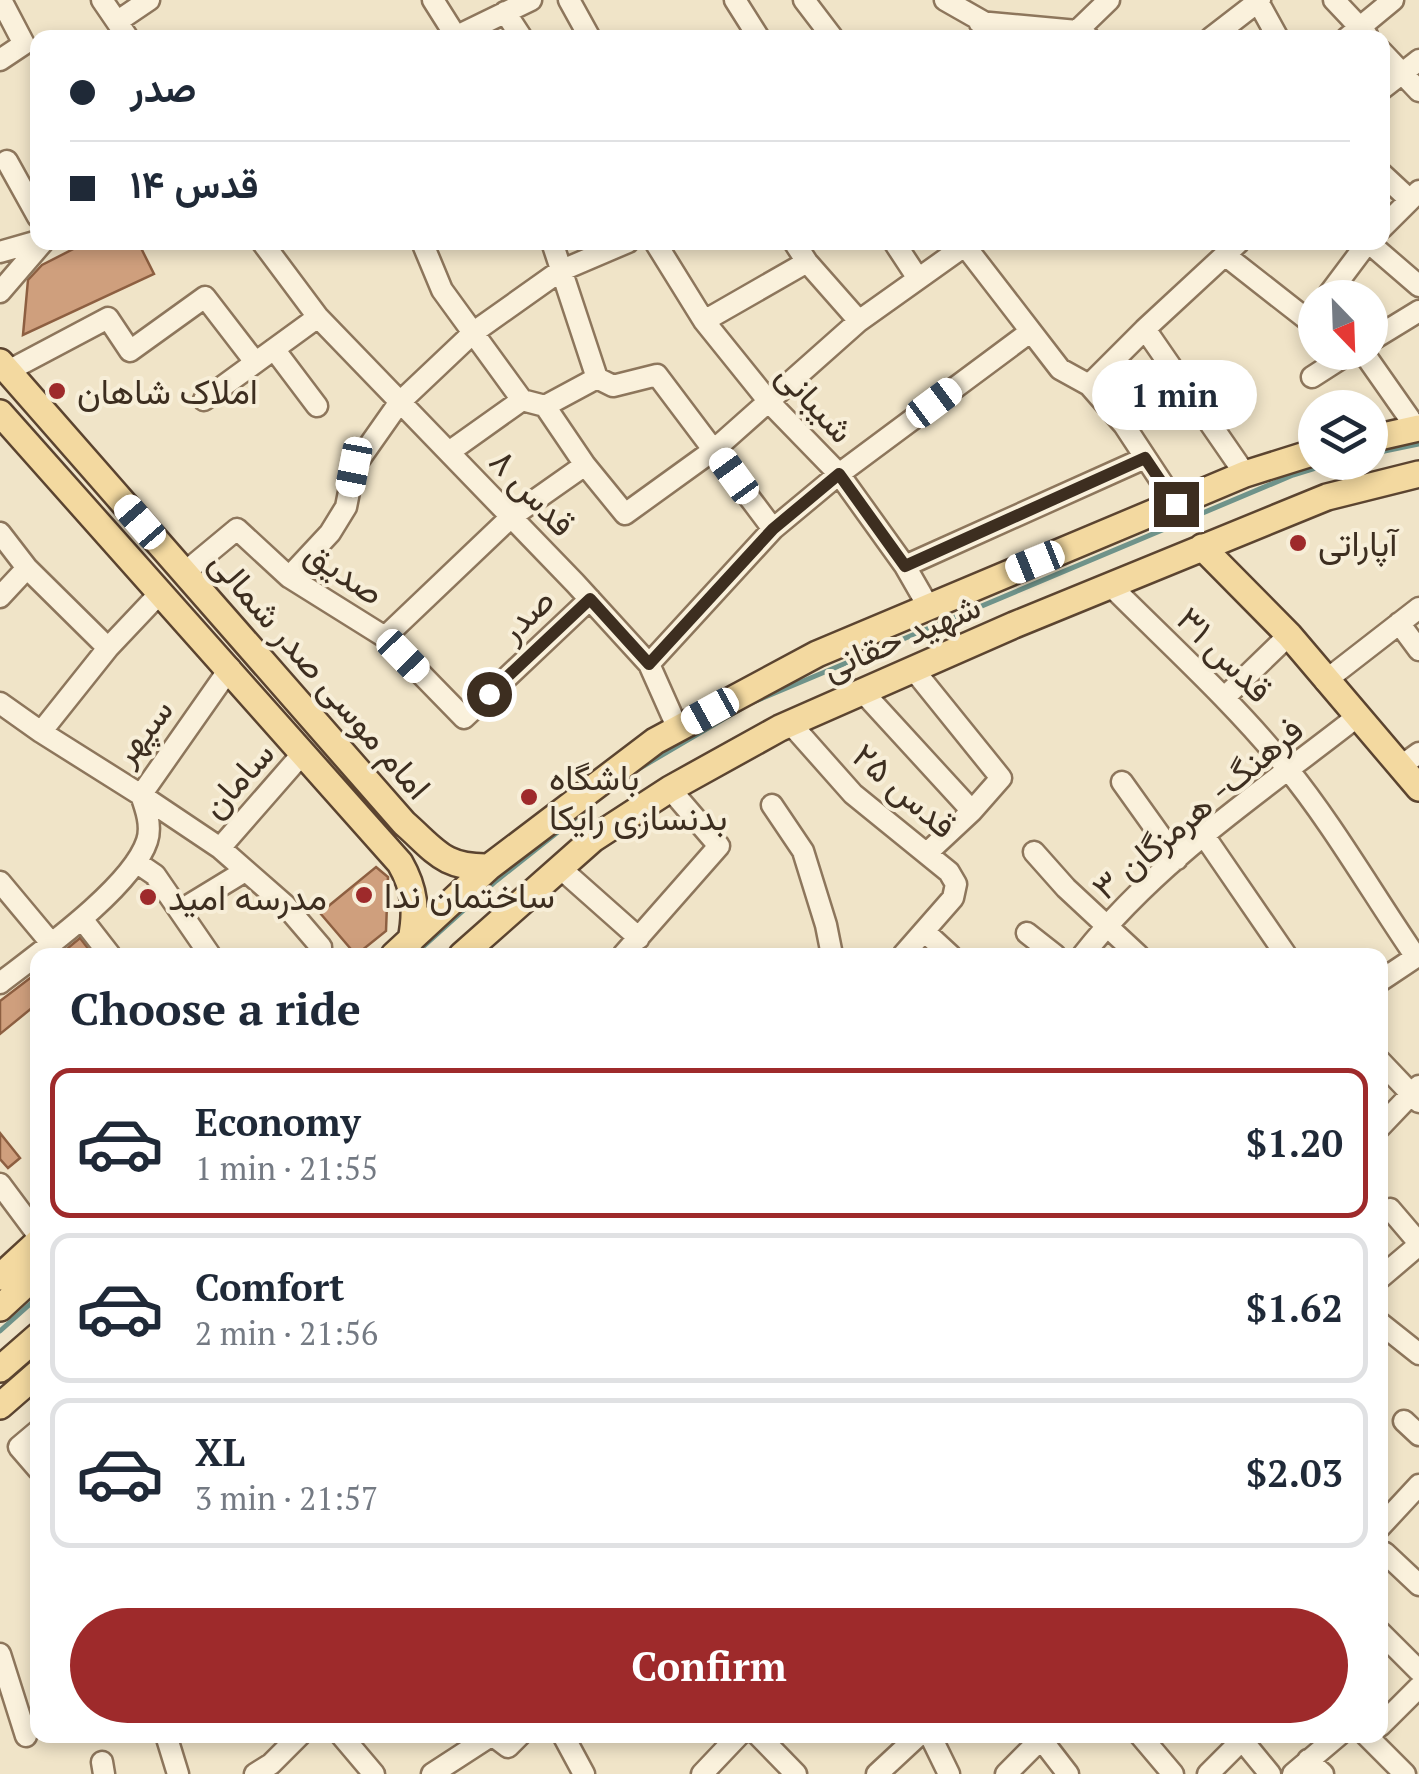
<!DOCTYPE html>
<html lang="en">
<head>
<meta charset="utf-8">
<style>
  :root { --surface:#fff; --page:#f6f6f7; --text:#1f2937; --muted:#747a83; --line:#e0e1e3; --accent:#9e2a2b }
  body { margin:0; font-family:"PT Serif",Vazirmatn,serif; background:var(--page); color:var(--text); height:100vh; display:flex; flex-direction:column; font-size:38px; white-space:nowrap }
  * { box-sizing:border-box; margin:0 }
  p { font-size:32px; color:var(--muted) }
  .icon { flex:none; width:55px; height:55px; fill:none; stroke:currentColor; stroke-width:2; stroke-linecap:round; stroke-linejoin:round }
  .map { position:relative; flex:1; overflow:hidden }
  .panel { position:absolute; left:30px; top:948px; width:1358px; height:795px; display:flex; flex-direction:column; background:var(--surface); border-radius:20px; box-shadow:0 5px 15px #0003 }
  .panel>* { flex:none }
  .hud { position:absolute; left:30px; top:30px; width:1360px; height:220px; border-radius:20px; box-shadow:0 5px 15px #0003; display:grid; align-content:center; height:220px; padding:0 40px; background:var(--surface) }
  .needle { width:65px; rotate:157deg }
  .buttons { position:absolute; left:1298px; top:280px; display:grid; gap:20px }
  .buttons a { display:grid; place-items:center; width:90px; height:90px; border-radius:50%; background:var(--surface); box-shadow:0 5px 15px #0003; font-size:50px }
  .end { position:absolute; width:45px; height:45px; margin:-22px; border:12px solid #3d2e20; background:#fff; box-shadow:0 0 0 5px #fff }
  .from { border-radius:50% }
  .bubble { position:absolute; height:70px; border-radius:35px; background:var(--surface); box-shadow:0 5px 15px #0003; font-size:32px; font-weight:700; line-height:70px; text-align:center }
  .car { position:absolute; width:30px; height:60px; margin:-30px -15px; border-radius:12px; box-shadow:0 0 8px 2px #0007; background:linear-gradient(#fff 24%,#345 0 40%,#fff 0 76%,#345 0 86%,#fff 0) }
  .hud b { display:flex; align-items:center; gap:35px; height:95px; font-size:38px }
  .hud b+b { border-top:2px solid var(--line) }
  .hud i { width:25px; height:25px; background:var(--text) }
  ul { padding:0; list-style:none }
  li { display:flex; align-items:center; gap:30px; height:150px; margin:0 20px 15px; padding:0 20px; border:5px solid var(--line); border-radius:20px }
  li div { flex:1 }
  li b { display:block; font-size:38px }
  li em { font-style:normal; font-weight:700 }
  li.active { border-color:var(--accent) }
  li>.icon { width:90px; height:90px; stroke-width:1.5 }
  h2 { padding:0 40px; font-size:45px; line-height:120px }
  .primary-button { display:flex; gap:20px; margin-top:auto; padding:20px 40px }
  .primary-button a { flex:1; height:115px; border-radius:60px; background:var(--accent); color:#fff; font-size:40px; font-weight:700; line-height:115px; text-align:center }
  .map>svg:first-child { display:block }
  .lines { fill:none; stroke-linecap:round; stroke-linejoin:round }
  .stream { stroke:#6f938a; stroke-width:5 }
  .building { fill:#cf9f7d; stroke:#8d5f41; stroke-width:2.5 }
  .minor-casing { stroke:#8d765c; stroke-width:25 }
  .major-casing { stroke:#5b4430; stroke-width:30 }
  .minor { stroke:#faf1dc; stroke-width:20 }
  .major { stroke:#f3d9a0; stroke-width:25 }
  .route { stroke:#3d2e20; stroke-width:12 }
  .poi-dot { fill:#9e2a2b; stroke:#f7eed8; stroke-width:4 }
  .labels { text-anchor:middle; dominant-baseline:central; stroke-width:8; stroke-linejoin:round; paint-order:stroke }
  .poi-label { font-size:35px; fill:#3d2e20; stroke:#f7eed8; text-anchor:start }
  .street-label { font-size:35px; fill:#3d2e20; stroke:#f7eed8 }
</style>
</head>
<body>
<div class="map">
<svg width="1419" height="1774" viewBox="0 0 1419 1774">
  <rect width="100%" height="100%" fill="#f0e4c8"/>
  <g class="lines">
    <path class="stream" d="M 1370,454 L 1419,444
      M 751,703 L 1293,475 L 1335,462
      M 635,771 L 742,708
      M 414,955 L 496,881 L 583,812
      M 0,1331 L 38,1297"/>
  </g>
  <path class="building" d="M 87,242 L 138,242 L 154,274 L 23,335 L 28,280 L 42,265 Z
    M 376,867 L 388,877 L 386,931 L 356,955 L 320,913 Z
    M 80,938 L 93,955 L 59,955 L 68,948 Z
    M 38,972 L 38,1003 L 0,1034 L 0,1001 Z
    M 0,1133 L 20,1158 L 8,1168 L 0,1159 Z"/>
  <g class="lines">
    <defs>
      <path id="minor" d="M 102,0 L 128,38
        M 433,0 L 457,38
        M 569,0 L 590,38
        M 735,0 L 759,38
        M 804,0 L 833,38
        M 945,0 L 989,25
        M 1257,0 L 1278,38
        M 1334,0 L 1367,35
        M 505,12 L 522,38
        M 118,21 L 149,0
        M 979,22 L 1077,31 L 1089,38
        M 1077,31 L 1109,0
        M 453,38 L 531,0
        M 1211,38 L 1260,0
        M 1347,38 L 1393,0
        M 1382,52 L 1419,91
        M 0,60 L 24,44 L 1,0
        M 1382,89 L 1419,60
        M 7,161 L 38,217
        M 1382,174 L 1410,200
        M 1382,228 L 1419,191
        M 262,242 L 318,317 L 575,583 L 649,664 L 678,729
        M 422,242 L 442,290 L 522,400 L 545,406 L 597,378
        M 552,242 L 597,378 L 613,386 L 657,375 L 773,529
        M 655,242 L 704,321 L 770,403 L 839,474 L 905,566 L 928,606
        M 794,242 L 807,262 L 859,321
        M 894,242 L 917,277
        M 962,242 L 1060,369 L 1089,385 L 1124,425 L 1176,504
        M 1368,242 L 1419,286
        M 0,252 L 38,241
        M 1226,256 L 1309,321 L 1315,312
        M 0,292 L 43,242
        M 1326,298 L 1368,242
        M 704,321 L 807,262
        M 1145,329 L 1245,474
        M 1370,341 L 1419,311
        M 274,349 L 317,406
        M 1363,352 L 1417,429
        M 8,371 L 108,318 L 130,351 L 205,297 L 255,362
        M 1312,377 L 1351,352
        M 1089,385 L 1145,329 L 1239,242
        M 204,400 L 318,317
        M 545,406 L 585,465 L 625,514 L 715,449 L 859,321 L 970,242
        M 449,452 L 522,400
        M 0,533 L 27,568 L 108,648
        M 905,566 L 1145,458
        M 184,573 L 237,529 L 289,577 L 385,637 L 464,718 L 590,599
        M 289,577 L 330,533 L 346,507 L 354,467 L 399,403 L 474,332 L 560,271 L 628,242
        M 1111,586 C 1171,646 1233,702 1286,767 C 1332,823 1374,896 1416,957 L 1380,981
        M 0,597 L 27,568
        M 1399,623 L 1419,650
        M 385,637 L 511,517 L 585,465
        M 649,664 L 773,529 L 839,474 L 1030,332
        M 913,669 L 1001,778 L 972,811 L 927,853
        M 1325,681 L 1419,608
        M 861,690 L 972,811
        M 1226,696 L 1289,635
        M 0,703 L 41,732 L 141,795 L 230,668
        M 790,723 L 853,794 L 949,872 L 956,884 L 953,898 L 903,955
        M 41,732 L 108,648 L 160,593
        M 1401,766 L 1419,753
        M 1122,782 L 1177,859
        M 141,795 L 220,848 L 285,905 L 321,947
        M 772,805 L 803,851 L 826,925 L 832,955
        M 1205,837 L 1286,955
        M 220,848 L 303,753
        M 1034,852 L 1066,888 L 1138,955
        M 136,862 L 155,875 L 210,955
        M 559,867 L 639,938
        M 0,882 L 51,943
        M 181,910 L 245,871
        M 82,919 L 110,955
        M 924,931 L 950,955
        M 1027,933 L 1055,955
        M 623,955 L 719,846 L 670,789
        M 1083,955 C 1157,860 1264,790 1358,716
        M 0,983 C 39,953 132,887 147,841 C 152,826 146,809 141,795
        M 1380,1061 L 1419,1102
        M 1380,1127 L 1419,1086
        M 0,1184 L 38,1235
        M 1390,1209 L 1419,1243
        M 1380,1278 L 1419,1245
        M 1380,1323 L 1419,1354
        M 1404,1421 L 1419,1435
        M 38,1431 L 19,1447 L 38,1469
        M 1380,1527 L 1419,1485
        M 1385,1553 L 1419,1585
        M 1380,1632 L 1419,1671
        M 0,1654 L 26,1736
        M 1380,1726 L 1419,1687
        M 166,1735 L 178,1774
        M 341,1735 L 374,1774
        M 492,1735 L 508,1747 L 520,1735
        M 563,1735 L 584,1774
        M 758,1735 L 796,1774
        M 930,1735 L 949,1774
        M 1140,1735 L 1173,1774
        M 1238,1735 L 1270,1774
        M 1366,1735 L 1405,1774
        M 1041,1739 L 1068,1774
        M 1308,1760 L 1323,1774
        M 102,1762 L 104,1774
        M 255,1774 L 271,1764 L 300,1735
        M 432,1774 L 492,1735
        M 702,1774 L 739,1735
        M 877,1774 L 919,1735
        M 1006,1774 L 1045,1735
        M 1208,1774 L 1242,1740
        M 1293,1774 L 1339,1735"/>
      <path id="major" d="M 0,362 L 404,823 C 436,851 443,868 489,867
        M 0,413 L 400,863 C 415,889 417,911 411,940
        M 1370,439 L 1419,428
        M 1202,547 L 1289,635 L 1419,788
        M 394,955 L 489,867 L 655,741 L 817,654 L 1245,474 L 1315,452
        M 462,955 L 593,839 L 670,789 L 780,728 L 1014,625 L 1327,497 L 1419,474
        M 0,1277 L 38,1242
        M 0,1308 L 38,1273
        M 0,1369 L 38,1336
        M 0,1406 L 38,1373"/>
    </defs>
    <use href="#minor" class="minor-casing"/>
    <use href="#major" class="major-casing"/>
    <use href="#minor" class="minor"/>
    <use href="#major" class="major"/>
  </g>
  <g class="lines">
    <path class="route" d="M 489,694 L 590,599 L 649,664 L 773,529 L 839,474 L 905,566 L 1145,458 L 1176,504"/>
  </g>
  <g class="poi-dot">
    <circle cx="57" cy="391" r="10"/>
    <circle cx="1298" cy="543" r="10"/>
    <circle cx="529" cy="797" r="10"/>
    <circle cx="364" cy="895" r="10"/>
    <circle cx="148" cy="897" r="10"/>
  </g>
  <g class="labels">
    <g class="poi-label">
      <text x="77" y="391">املاک شاهان</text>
      <text x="1318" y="543">آپاراتی</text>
      <text x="549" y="777">باشگاه<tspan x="549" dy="40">بدنسازی رایکا</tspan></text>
      <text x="384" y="895">ساختمان ندا</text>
      <text x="168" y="897">مدرسه امید</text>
    </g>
    <g class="street-label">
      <text transform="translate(816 402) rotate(47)">شیبانی</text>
      <text transform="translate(533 492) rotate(46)">قدس ۸</text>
      <text transform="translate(345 572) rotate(34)">صدیق</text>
      <text transform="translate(526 614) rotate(-43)">صدر</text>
      <text transform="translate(901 636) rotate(-23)">شهید حقانی</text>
      <text transform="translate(1225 654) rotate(45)">قدس ۳۱</text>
      <text transform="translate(321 674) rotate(49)">امام موسی صدر شمالی</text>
      <text transform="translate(142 731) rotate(-52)">سپهر</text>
      <text transform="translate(237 779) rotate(-48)">سامان</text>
      <text transform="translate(905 790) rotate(41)">قدس ۲۵</text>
      <text transform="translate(1197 808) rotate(-40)">فرهنگ- هرمزگان ۳</text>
    </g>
  </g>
</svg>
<div class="buttons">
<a><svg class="needle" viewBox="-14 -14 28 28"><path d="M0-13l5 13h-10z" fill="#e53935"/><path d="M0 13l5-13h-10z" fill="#747a83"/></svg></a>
<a><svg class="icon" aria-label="layers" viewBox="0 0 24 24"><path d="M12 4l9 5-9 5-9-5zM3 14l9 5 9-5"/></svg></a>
</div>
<i class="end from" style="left:489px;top:694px"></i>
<i class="end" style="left:1176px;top:504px"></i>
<div class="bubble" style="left:1092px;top:360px;width:165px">1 min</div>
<i class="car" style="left:934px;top:403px;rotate:53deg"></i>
<i class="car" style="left:354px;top:467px;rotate:191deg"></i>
<i class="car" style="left:734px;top:476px;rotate:324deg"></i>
<i class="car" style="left:140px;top:522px;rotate:319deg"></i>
<i class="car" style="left:1035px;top:562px;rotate:248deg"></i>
<i class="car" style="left:403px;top:656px;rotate:136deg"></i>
<i class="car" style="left:710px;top:711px;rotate:241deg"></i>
<div class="hud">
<b><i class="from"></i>صدر</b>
<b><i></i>قدس ۱۴</b>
</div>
<section class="panel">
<h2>Choose a ride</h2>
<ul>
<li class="active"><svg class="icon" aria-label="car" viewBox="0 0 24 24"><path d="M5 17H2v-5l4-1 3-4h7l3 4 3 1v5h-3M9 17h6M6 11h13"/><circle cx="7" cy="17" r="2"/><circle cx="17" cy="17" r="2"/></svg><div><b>Economy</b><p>1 min · 21:55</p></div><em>$1.20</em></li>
<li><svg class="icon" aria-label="car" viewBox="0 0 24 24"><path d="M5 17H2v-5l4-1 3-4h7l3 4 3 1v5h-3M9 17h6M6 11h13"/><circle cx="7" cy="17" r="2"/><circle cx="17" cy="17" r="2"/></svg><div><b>Comfort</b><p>2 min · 21:56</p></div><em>$1.62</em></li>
<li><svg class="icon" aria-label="car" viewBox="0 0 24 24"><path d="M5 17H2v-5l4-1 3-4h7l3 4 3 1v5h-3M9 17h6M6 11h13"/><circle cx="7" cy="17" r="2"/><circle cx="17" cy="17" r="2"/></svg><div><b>XL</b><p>3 min · 21:57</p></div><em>$2.03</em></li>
</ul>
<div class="primary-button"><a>Confirm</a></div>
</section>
</div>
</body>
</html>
